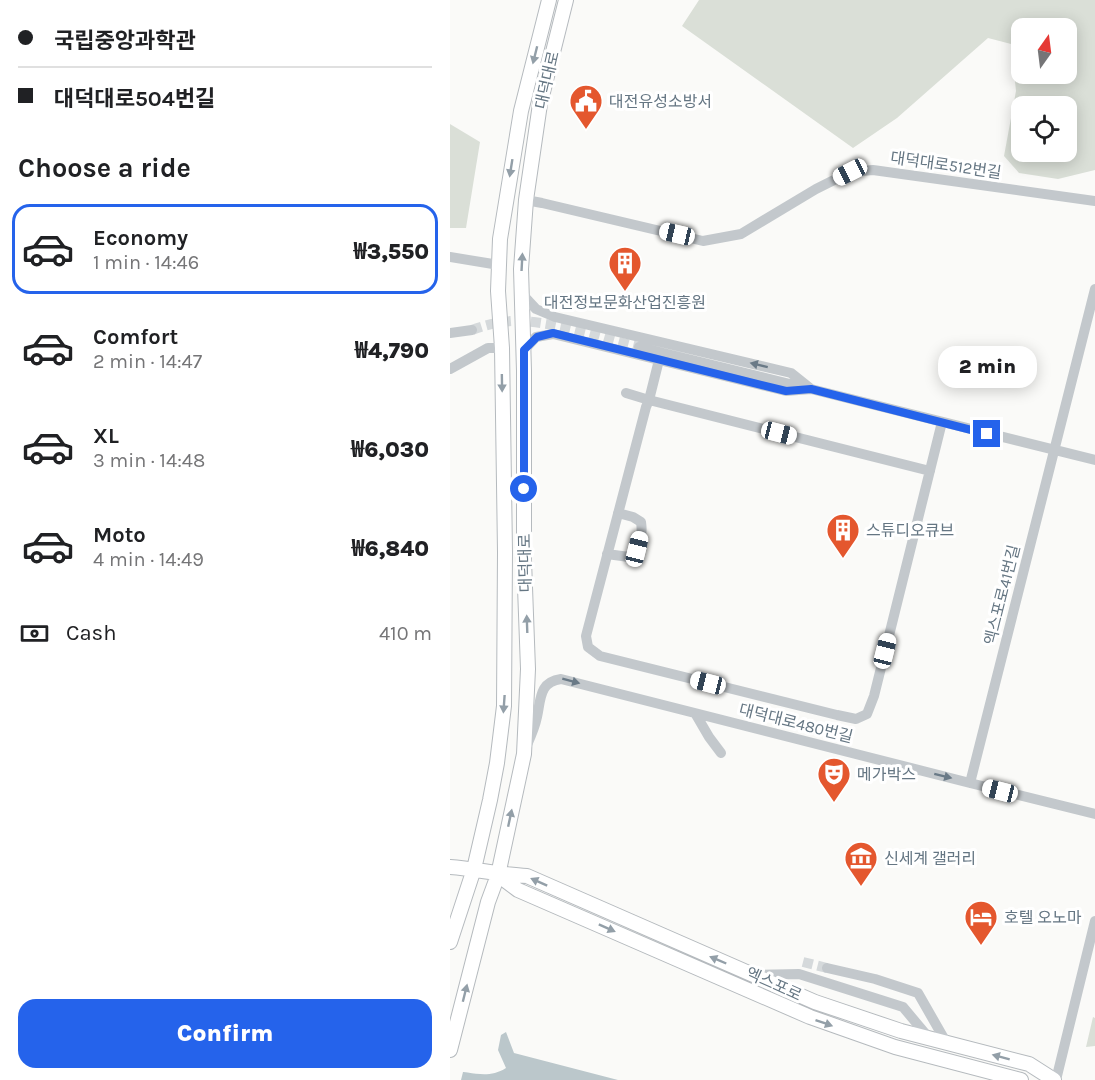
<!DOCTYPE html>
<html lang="en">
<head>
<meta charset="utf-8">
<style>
  :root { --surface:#fff; --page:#f2f2f2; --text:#202124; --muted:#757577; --line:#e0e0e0; --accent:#2563eb }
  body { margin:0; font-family:Karla,"Noto Sans KR",sans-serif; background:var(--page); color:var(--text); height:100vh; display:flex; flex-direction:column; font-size:22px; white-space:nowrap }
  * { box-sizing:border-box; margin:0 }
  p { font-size:20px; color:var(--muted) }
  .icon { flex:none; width:33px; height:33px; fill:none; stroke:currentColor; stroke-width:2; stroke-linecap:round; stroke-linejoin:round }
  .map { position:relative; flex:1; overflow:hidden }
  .details { display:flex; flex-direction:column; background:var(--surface); width:450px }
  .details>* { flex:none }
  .hud { display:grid; align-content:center; height:132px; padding:0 18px; background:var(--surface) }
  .needle { width:39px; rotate:14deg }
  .tools { position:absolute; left:561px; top:18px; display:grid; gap:12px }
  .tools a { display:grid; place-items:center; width:66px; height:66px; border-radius:12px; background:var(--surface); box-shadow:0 3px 15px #0003; font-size:30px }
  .end { position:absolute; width:27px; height:27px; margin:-14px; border:8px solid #2563eb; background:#fff; box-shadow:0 0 0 3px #fff }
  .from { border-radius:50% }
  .bubble { position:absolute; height:42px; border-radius:18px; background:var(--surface); box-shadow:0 3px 15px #0003; font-size:20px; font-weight:800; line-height:42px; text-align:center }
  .car { position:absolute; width:18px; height:36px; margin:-18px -9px; border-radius:8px; box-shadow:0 0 4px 2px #0007; background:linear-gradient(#fff 24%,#345 0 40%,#fff 0 76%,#345 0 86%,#fff 0) }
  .hud b { display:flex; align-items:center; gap:21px; height:57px; font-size:22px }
  .hud b+b { border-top:2px solid var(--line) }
  .hud i { width:15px; height:15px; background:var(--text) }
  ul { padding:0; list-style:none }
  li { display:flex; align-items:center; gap:18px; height:90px; margin:0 12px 9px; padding:0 6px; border:3px solid transparent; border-radius:18px }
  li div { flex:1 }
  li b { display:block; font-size:22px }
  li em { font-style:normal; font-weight:800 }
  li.current { border-color:var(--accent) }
  li>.icon { width:54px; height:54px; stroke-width:1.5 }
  h2 { padding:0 18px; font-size:27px; line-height:72px }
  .pay { display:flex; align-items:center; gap:15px; height:66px; padding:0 18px; font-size:22px }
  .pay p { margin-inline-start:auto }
  .primary-button { display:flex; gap:12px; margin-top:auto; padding:12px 18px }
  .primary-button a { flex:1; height:69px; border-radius:18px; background:var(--accent); color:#fff; font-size:24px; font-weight:800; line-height:69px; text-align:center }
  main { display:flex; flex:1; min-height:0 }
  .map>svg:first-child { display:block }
  .green { fill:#dadfd7; fill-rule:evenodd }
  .water { fill:#bbc7cb }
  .pier { fill:#fafaf8 }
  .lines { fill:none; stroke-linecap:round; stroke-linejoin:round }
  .minor-tunnel { stroke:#d5d9db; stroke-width:10; stroke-dasharray:10 5; stroke-linecap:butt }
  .major-casing { stroke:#b5babe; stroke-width:16 }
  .minor { stroke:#c3c8cc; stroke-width:10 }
  .major { stroke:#fff; stroke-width:14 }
  .oneway { fill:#939fa8 }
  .oneway2 { fill:#6a7a87 }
  .route { stroke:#2563eb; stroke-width:8 }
  .labels { text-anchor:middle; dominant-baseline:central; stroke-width:6; stroke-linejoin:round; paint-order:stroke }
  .street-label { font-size:16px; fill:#657683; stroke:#fff }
  .poi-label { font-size:16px; fill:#657683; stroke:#fff; text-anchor:start }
</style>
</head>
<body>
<main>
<section class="details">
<div class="hud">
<b><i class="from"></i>국립중앙과학관</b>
<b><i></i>대덕대로504번길</b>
</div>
<h2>Choose a ride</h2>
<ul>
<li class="current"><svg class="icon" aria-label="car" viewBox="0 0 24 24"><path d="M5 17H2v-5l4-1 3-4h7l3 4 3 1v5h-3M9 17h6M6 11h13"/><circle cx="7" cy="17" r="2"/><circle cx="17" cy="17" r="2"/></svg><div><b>Economy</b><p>1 min · 14:46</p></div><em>₩3,550</em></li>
<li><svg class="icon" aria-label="car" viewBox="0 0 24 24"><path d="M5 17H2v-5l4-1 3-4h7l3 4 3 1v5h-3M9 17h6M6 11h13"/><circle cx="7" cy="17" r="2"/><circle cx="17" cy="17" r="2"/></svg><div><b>Comfort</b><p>2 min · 14:47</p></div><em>₩4,790</em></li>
<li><svg class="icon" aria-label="car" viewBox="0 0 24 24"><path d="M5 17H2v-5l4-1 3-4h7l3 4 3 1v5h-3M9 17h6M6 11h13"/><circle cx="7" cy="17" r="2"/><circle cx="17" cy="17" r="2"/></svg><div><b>XL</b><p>3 min · 14:48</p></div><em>₩6,030</em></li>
<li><svg class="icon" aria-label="car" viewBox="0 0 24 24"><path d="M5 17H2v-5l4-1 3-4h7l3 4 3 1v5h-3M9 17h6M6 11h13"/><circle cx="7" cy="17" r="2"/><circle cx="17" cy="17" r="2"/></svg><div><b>Moto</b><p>4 min · 14:49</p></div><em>₩6,840</em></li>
</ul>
<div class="pay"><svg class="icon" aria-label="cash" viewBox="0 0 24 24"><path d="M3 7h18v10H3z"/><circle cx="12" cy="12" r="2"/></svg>Cash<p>410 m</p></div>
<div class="primary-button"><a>Confirm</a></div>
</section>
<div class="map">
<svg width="645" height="1080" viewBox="0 0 645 1080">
  <rect width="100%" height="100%" fill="#fafaf8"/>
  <path class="green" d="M 249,0 L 645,0 L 645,170 L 608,179 L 569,173 L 554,156 L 566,91 L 561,44 L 538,38 L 447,118 L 403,148 L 232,26 ZM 616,28 L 616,74 L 572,74 L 572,28 ZM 616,106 L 616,152 L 572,152 L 572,106 Z
    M 0,124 L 30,142 L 16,228 L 0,228 Z
    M 643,1017 L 645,1018 L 645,1046 L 636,1047 Z"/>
  <path class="water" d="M 56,1032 L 64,1053 L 168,1080 L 0,1080 L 0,1071 C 21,1071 37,1080 56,1068 L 48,1050 L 51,1035 Z"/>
  <path class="pier" d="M 0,1068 L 14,1068 L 11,1080 L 0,1080 Z"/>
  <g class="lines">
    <path class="minor-tunnel" d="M 22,330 C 35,325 48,322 62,321 C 101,320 151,338 189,347
      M 353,962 L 377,968"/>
    <defs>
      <path id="major" d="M 0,867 C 26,869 51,875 77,876 L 365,1002 L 451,1031 L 579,1064 L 604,1080
        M 48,875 L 68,890 L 360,1017 L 445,1047 L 571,1080
        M 0,942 L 24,869 L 40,800 L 47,763 L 54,706 L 55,552 L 52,348 L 48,291 L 50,239 L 71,111 L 99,0
        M 0,1050 L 38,902 L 48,875 L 74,754 L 78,669 L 74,560 L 74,371 L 71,269 L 76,200 L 90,104 L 116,0"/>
    </defs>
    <use href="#major" class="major-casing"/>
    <path class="minor" d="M 76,200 L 92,203 L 253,241 L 291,234 L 366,189 L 400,172 L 423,170 L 645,201
      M 0,257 L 49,265
      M 645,289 L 520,783 L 645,814
      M 72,294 L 86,309 L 105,317 L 341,373 L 361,389
      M 0,333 L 22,330
      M 189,347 L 352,387
      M 74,350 L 86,337 L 103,334 L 336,391 L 361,389 L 645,460
      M 0,369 L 38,348 L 52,348
      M 176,393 L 199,400 L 209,360
      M 480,471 L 199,400 L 196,407 L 136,636 L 138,647 L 150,656 L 387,715 L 406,719 L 417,714 L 424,696 L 492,422
      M 157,554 L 179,557 C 190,550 193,535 191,522 L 183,517 L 168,513
      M 245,713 L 259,737 L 271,753
      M 77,745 C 81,736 85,727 87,717 C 91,699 89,682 111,679 L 520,783
      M 377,968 L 425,979 L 468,993 L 496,1042
      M 306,975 L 349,974 L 453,1007 L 479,1038
      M 606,1080 L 645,921"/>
    <use href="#major" class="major"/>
  </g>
  <defs><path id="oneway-solid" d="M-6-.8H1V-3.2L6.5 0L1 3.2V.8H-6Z" transform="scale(1.5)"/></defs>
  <g class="oneway">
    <use href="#oneway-solid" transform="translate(85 55) rotate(104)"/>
    <use href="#oneway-solid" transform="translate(61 168) rotate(99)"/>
    <use href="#oneway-solid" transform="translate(72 262) rotate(-87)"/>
    <use href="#oneway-solid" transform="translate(52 383) rotate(89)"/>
    <use href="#oneway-solid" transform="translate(77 624) rotate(-92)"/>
    <use href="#oneway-solid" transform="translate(54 704) rotate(94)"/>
    <use href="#oneway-solid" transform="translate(60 818) rotate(-78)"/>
    <use href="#oneway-solid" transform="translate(89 882) rotate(-156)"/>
    <use href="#oneway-solid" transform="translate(157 928) rotate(24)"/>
    <use href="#oneway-solid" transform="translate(268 960) rotate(-157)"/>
    <use href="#oneway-solid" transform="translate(15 993) rotate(-76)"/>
    <use href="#oneway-solid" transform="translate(374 1023) rotate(19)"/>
    <use href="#oneway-solid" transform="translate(551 1057) rotate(-165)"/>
  </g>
  <g class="oneway2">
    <use href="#oneway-solid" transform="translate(309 365) rotate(-166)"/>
    <use href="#oneway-solid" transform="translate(121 681) rotate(15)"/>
    <use href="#oneway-solid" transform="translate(493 776) rotate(14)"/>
  </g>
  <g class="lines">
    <path class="route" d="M 74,489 L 74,350 L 87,337 L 103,333 L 336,391 L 361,389 L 537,434"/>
  </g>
  <defs>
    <symbol id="civic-pin" viewBox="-11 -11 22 30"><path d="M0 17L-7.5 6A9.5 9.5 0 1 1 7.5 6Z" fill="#e4572e" stroke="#fff"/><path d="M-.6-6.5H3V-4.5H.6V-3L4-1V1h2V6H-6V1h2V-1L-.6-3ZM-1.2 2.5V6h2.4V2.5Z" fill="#fff"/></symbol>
    <symbol id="building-pin" viewBox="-11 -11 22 30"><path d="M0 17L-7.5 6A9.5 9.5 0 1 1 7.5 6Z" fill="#e4572e" stroke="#fff"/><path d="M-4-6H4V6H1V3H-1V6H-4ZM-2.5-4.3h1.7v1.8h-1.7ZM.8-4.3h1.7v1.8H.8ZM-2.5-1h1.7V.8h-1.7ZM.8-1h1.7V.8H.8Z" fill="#fff"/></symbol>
    <symbol id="theatre-pin" viewBox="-11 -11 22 30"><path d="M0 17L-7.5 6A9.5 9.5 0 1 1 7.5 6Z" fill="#e4572e" stroke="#fff"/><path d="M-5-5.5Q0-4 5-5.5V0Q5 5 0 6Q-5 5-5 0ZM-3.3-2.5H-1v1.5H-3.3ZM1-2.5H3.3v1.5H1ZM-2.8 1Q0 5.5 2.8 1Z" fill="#fff"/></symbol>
    <symbol id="museum-pin" viewBox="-11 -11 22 30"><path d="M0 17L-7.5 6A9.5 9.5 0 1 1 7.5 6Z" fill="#e4572e" stroke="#fff"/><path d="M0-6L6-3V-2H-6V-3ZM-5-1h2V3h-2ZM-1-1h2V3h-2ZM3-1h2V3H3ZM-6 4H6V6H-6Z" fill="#fff"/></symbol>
    <symbol id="hotel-pin" viewBox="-11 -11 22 30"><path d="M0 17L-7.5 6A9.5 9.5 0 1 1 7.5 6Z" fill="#e4572e" stroke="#fff"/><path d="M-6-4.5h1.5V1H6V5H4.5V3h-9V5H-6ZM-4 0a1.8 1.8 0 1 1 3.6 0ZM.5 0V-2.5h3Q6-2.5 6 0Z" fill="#fff"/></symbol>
  </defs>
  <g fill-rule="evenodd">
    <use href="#civic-pin" x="117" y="82" width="38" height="52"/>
    <use href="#building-pin" x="156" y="244" width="38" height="52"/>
    <use href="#building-pin" x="374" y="511" width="38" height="52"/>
    <use href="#theatre-pin" x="365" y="755" width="38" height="52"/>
    <use href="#museum-pin" x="392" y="839" width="38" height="52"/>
    <use href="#hotel-pin" x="512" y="898" width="38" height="52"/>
  </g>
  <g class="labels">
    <g class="street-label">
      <text transform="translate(97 80) rotate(-77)">대덕대로</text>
      <text transform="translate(496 165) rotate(8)">대덕대로512번길</text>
      <text transform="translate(75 563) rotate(-91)">대덕대로</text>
      <text transform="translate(552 595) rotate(-76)">엑스포로41번길</text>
      <text transform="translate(346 723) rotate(14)">대덕대로480번길</text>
      <text transform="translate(324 984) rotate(24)">엑스포로</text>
    </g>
    <g class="poi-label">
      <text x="159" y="101">대전유성소방서</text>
      <text x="175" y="302" text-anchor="middle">대전정보문화산업진흥원</text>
      <text x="416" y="530">스튜디오큐브</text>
      <text x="407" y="774">메가박스</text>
      <text x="434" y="858">신세계 갤러리</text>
      <text x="554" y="917">호텔 오노마</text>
    </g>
  </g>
</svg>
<div class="tools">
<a><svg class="needle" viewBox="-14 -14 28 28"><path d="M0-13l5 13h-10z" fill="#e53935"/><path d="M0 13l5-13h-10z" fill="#757577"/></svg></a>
<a><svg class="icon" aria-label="locate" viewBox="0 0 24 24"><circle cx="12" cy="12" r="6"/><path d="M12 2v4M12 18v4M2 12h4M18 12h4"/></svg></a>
</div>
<i class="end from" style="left:74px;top:489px"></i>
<i class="end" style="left:537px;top:434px"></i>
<div class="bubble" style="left:488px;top:346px;width:99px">2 min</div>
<i class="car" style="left:400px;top:172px;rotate:243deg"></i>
<i class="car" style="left:227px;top:234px;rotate:283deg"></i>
<i class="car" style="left:329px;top:433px;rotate:104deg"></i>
<i class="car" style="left:187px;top:549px;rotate:14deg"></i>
<i class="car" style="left:435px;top:651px;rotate:14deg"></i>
<i class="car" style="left:258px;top:683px;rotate:284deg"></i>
<i class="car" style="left:550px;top:791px;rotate:284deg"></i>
</div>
</main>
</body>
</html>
